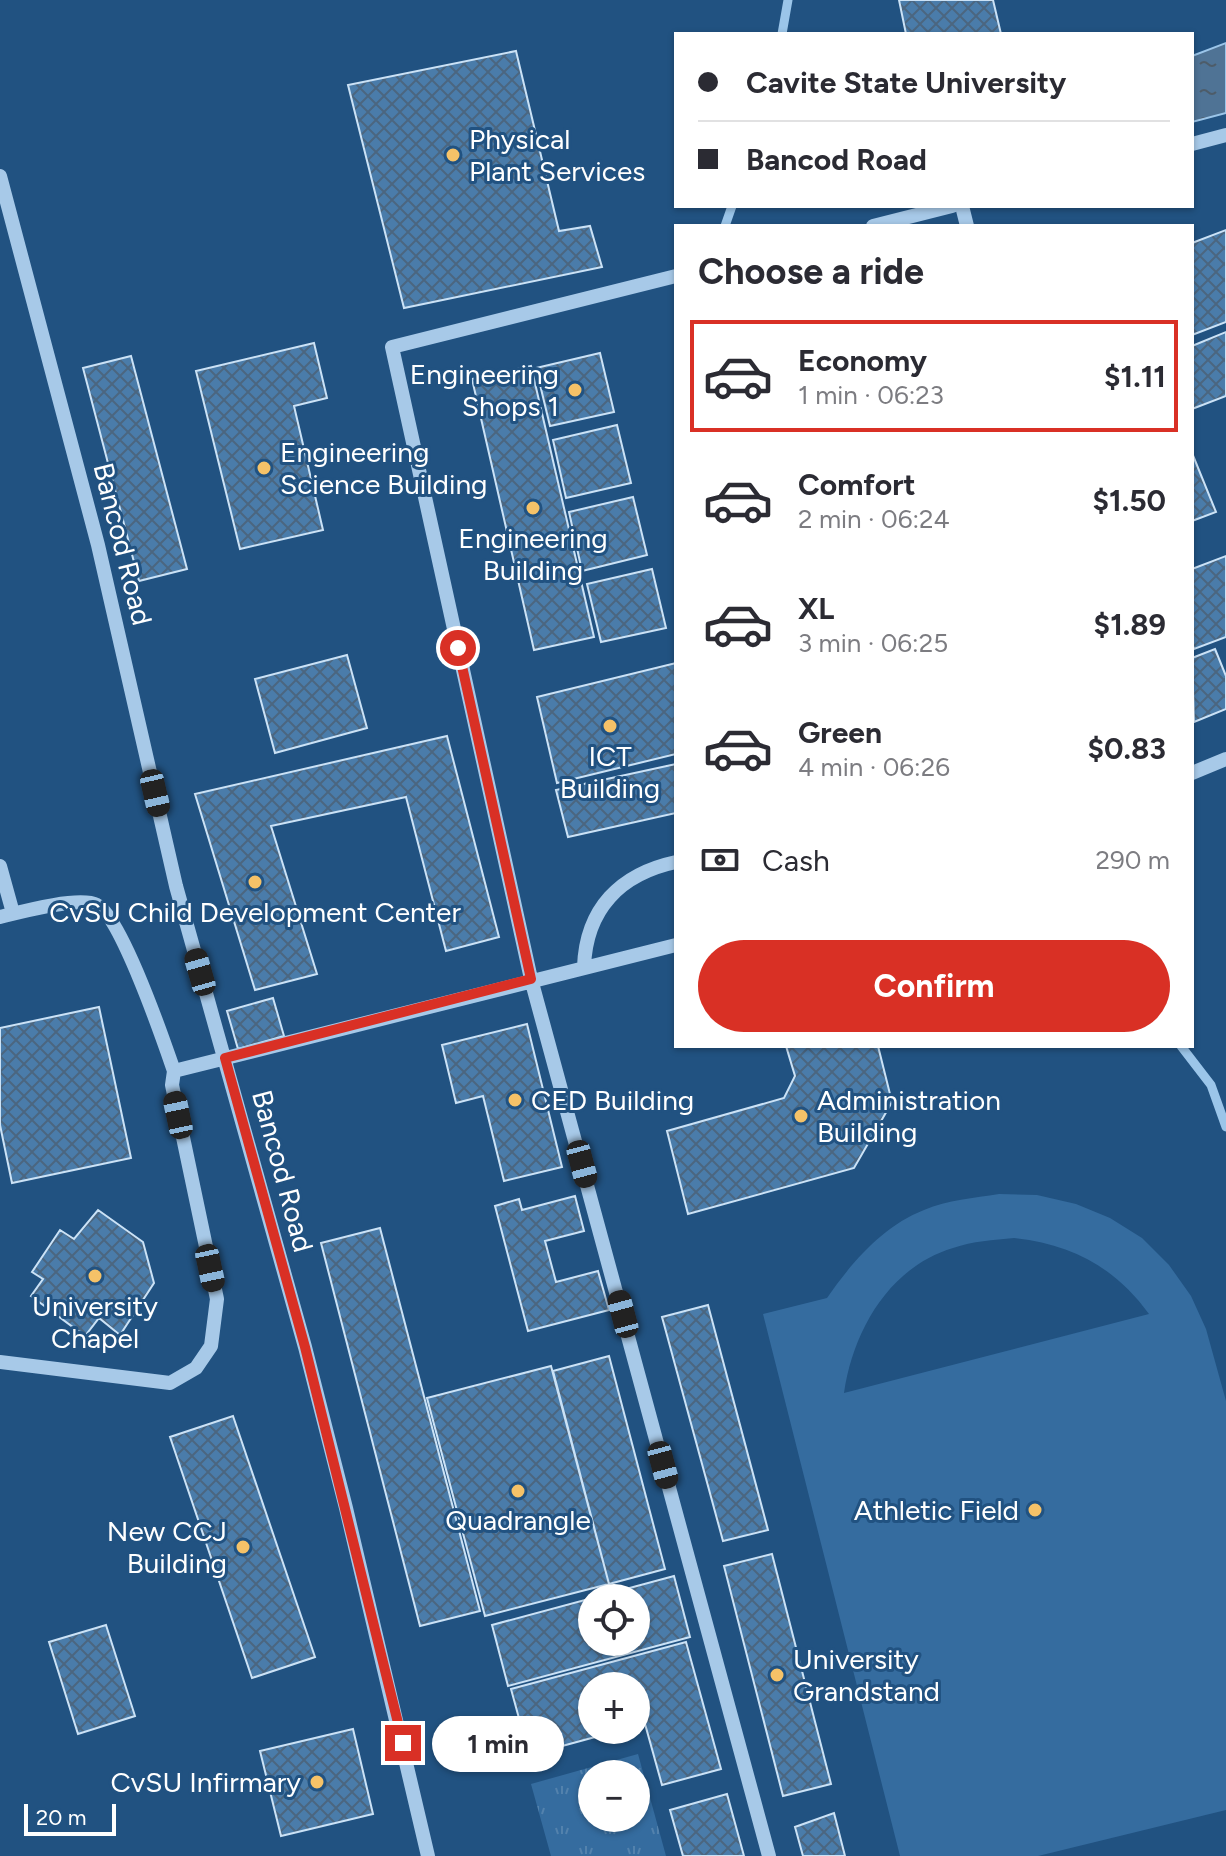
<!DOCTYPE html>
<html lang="en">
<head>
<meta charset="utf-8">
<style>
  :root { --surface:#fff; --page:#f2f2f3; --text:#2b2b33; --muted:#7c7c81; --line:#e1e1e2; --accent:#d93025 }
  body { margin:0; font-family:Figtree,sans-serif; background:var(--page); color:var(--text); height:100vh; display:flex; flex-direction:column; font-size:30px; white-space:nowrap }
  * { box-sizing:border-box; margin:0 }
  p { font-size:26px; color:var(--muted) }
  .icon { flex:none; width:44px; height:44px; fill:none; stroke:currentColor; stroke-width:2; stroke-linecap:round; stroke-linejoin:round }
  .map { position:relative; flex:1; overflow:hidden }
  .details { position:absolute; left:674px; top:224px; width:520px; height:824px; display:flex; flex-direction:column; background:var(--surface); border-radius:0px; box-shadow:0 2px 6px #0004 }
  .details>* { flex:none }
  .guide { position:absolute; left:674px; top:32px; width:520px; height:176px; border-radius:0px; box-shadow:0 2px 6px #0004; display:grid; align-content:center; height:176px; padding:0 24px; background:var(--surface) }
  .controls { position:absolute; left:578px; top:1584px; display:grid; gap:16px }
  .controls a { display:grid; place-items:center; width:72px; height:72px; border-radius:50%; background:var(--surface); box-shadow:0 2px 6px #0004; font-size:40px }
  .scale { position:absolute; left:24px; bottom:20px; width:92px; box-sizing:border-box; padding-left:8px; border:4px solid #fff; border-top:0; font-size:22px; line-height:28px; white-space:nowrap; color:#fff; -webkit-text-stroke:6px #215281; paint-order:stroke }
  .end { position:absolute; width:36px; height:36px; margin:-18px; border:10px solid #d93025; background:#fff; box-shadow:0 0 0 4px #fff }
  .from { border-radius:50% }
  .bubble { position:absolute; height:56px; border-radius:28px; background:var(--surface); box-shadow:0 2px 6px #0004; font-size:26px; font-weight:700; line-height:56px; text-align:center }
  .car { position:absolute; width:24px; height:48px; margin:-24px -12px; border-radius:10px; box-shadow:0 0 6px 2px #0007; background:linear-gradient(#222 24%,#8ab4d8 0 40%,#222 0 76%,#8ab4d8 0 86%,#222 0) }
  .guide b { display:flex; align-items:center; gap:28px; height:76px; font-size:30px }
  .guide b+b { border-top:2px solid var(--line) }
  .guide i { width:20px; height:20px; background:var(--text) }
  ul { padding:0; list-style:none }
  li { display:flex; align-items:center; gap:24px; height:112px; margin:0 16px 12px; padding:0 8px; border:4px solid transparent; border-radius:0px }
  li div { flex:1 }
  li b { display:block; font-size:30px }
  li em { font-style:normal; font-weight:700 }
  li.selected { border-color:var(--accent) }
  li>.icon { width:72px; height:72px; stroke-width:1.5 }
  h2 { padding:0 24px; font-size:36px; line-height:96px }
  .pay { display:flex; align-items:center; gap:20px; height:88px; padding:0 24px; font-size:30px }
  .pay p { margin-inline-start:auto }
  .primary-button { display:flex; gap:16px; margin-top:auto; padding:16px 24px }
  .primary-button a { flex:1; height:92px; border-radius:48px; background:var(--accent); color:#fff; font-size:32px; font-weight:700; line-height:92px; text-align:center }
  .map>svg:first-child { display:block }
  .grass { fill:url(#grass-tufts); fill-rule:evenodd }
  .park { fill:#356c9f; fill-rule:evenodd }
  .water { fill:url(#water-ripples); stroke:#9bc5e9; stroke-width:2 }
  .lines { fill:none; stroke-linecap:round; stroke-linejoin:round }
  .stream { stroke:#9bc5e9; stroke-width:9 }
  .building { fill:url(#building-cross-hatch); stroke:#cbe2f6; stroke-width:2; fill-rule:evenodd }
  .minor { stroke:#a7c9e8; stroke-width:14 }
  .route { stroke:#d93025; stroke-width:10 }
  .poi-dot { fill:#f5c268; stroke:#215281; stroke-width:3 }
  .labels { text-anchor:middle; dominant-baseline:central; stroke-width:6; stroke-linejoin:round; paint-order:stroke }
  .poi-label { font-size:28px; fill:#fff; stroke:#215281; text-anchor:start }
  .street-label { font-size:28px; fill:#fff; stroke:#215281 }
</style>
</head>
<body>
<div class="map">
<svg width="1226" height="1856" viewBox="0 0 1226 1856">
  <defs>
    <pattern id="grass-tufts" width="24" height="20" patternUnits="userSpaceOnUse" patternTransform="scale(2)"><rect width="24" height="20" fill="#356c9f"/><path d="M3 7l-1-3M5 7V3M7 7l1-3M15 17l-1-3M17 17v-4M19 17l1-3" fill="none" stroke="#5382ad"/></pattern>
    <pattern id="water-ripples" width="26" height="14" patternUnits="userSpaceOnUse" patternTransform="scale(2)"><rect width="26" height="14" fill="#4f7395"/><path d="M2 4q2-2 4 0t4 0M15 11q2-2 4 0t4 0" fill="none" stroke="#4d5c69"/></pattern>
    <pattern id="building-cross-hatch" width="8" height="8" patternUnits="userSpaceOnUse" patternTransform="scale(2)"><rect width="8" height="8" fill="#4a7caa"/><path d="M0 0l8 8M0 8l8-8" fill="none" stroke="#4b6680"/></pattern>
  </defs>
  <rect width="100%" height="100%" fill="#215281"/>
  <path class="grass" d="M 638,1754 L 666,1856 L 551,1856 L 531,1784 ZM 592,1774 L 636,1774 L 636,1818 L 592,1818 Z"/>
  <path class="park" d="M 999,1194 L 1037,1195 L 1076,1204 L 1110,1218 L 1142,1238 L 1169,1265 L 1191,1296 L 1206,1329 L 1226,1401 L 1226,1810 L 1038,1856 L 900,1856 L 763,1314 L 827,1298 C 852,1262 883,1226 924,1210 C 948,1200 974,1198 999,1194 ZM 1014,1238 C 1071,1244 1115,1267 1149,1314 L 844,1393 C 853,1331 889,1267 953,1248 C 973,1241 993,1240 1014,1238 Z"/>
  <path class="water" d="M 1226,43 L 1226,113 L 1192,122 L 1192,56 Z"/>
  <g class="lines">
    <path class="stream" d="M 782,34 L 788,0
      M 725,226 L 732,206
      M 1181,1046 L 1211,1085 L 1226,1127"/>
  </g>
  <path class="building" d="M 899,0 L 993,0 L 1001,34 L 906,34 Z
    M 516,51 L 559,231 L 590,226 L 602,267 L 404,308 L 348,85 Z
    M 1226,230 L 1226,322 L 1192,335 L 1192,243 Z
    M 1226,332 L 1226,396 L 1192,409 L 1192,346 Z
    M 314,343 L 327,398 L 294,406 L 323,530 L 240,549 L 196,371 Z
    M 600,353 L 614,412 L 550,426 L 536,368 Z
    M 131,356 L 187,569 L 139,581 L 83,368 Z
    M 531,366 L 594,637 L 534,650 L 472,379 Z
    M 617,425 L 631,483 L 566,498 L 553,440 Z
    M 1192,453 L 1216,512 L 1192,521 Z
    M 633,497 L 647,555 L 582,571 L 569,512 Z
    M 1226,556 L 1226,637 L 1194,649 L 1192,643 L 1192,569 Z
    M 652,569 L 666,628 L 601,642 L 587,584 Z
    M 1215,649 L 1226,676 L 1226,709 L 1194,722 L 1192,658 Z
    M 347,655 L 367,728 L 275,753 L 255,679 Z
    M 676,663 L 676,754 L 557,783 L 537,697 Z
    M 447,736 L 499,937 L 446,951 L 406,797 L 271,826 L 317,974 L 255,990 L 195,794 Z
    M 676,764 L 676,813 L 568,837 L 556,790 Z
    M 273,998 L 284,1036 L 238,1049 L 227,1011 Z
    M 99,1007 L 131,1158 L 12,1183 L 0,1125 L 0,1028 Z
    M 527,1024 L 562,1167 L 504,1181 L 483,1096 L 456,1103 L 442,1045 Z
    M 786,1046 L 878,1046 L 892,1102 L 854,1168 L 688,1214 L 667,1131 L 784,1098 L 795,1076 Z
    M 575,1196 L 584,1231 L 545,1241 L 556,1282 L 598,1271 L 609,1310 L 528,1331 L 495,1206 L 519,1199 L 522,1210 Z
    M 98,1210 L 143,1242 L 154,1283 L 120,1335 L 99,1318 L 85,1336 L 31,1296 L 43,1279 L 32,1272 L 60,1230 L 74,1239 Z
    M 380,1228 L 480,1611 L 420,1626 L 321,1243 Z
    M 708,1305 L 768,1530 L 723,1541 L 662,1317 Z
    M 609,1356 L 665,1569 L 609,1584 L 553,1371 Z
    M 551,1366 L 609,1584 L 485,1616 L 427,1398 Z
    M 233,1416 L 315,1657 L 252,1678 L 170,1437 Z
    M 772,1554 L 831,1784 L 783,1796 L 724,1566 Z
    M 674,1576 L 690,1637 L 508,1686 L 492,1625 ZM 592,1598 L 636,1598 L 636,1642 L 592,1642 Z
    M 106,1625 L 135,1716 L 78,1734 L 49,1642 Z
    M 686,1642 L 721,1769 L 662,1785 L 645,1724 L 636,1726 L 636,1686 L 592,1686 L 592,1730 L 621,1730 L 529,1755 L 511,1689 Z
    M 353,1729 L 373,1814 L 281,1836 L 260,1751 Z
    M 727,1794 L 744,1856 L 683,1856 L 670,1810 Z
    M 834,1813 L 845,1856 L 803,1856 L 795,1827 Z"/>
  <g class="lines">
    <path class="minor" d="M 1192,144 L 1226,135
      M 0,176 L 98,545 L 176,886 L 305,1347 L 346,1508 L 428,1856
      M 962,206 L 967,226
      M 873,226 L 952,206
      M 676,276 L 392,347 L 531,979 L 769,1856
      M 1192,773 L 1226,759
      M 0,866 L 13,913
      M 0,917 C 20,912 79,896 97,905 C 121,916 164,1042 174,1071
      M 584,967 C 586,909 620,874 676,862
      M 0,1362 L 170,1383 L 196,1368 L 211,1346 L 217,1299 L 172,1085 L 174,1071 L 676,945"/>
  </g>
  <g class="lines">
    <path class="route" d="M 403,1743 L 305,1347 L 225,1058 L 531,979 L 458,648"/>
  </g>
  <g class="poi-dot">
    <circle cx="453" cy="155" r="8"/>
    <circle cx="575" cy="390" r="8"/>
    <circle cx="264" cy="468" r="8"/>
    <circle cx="533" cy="508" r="8"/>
    <circle cx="610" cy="726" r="8"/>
    <circle cx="255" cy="882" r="8"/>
    <circle cx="515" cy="1100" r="8"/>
    <circle cx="801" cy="1116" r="8"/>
    <circle cx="95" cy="1276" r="8"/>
    <circle cx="518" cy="1491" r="8"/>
    <circle cx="1035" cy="1510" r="8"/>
    <circle cx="243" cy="1547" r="8"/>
    <circle cx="777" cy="1675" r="8"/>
    <circle cx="317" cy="1782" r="8"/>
  </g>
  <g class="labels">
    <g class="poi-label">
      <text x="469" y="139">Physical<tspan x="469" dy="32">Plant Services</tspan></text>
      <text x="559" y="374" text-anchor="end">Engineering<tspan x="559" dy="32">Shops 1</tspan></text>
      <text x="280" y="452">Engineering<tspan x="280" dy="32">Science Building</tspan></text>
      <text x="533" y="538" text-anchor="middle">Engineering<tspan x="533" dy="32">Building</tspan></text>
      <text x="610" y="756" text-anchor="middle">ICT<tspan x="610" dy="32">Building</tspan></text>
      <text x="255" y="912" text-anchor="middle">CvSU Child Development Center</text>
      <text x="531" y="1100">CED Building</text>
      <text x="817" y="1100">Administration<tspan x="817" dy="32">Building</tspan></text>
      <text x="95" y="1306" text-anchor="middle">University<tspan x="95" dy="32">Chapel</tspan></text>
      <text x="1019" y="1510" text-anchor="end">Athletic Field</text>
      <text x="518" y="1520" text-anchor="middle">Quadrangle</text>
      <text x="227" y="1531" text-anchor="end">New CCJ<tspan x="227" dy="32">Building</tspan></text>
      <text x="793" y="1659">University<tspan x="793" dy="32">Grandstand</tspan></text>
      <text x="301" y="1782" text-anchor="end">CvSU Infirmary</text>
    </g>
    <g class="street-label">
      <text transform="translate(123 544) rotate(76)">Bancod Road</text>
      <text transform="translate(283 1171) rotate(75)">Bancod Road</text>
    </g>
  </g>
</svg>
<div class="controls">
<a><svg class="icon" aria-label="locate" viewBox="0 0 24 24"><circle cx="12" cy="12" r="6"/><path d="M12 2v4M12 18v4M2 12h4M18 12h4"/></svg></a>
<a>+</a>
<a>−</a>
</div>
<div class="scale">20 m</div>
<i class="end from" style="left:458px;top:648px"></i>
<i class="end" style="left:403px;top:1743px"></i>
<div class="bubble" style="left:432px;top:1716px;width:132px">1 min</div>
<i class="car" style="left:155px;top:793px;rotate:167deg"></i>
<i class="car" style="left:200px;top:972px;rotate:344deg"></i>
<i class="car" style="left:178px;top:1115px;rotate:348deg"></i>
<i class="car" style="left:582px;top:1164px;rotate:165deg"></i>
<i class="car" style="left:210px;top:1268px;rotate:168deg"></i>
<i class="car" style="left:623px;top:1314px;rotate:345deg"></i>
<i class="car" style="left:663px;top:1465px;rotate:165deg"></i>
<div class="guide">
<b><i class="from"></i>Cavite State University</b>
<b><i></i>Bancod Road</b>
</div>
<section class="details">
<h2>Choose a ride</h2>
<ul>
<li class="selected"><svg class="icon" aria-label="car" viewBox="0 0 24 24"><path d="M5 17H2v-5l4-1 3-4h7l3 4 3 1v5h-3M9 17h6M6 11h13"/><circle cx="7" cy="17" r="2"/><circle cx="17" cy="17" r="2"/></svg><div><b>Economy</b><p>1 min · 06:23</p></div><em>$1.11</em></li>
<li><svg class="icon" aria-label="car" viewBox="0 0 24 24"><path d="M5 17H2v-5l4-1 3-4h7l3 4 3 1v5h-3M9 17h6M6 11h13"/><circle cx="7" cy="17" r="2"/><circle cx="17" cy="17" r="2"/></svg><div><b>Comfort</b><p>2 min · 06:24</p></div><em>$1.50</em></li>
<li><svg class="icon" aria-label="car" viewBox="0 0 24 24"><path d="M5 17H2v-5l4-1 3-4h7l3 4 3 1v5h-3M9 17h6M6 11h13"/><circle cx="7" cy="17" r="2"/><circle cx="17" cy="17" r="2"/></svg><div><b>XL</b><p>3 min · 06:25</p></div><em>$1.89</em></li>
<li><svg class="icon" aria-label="car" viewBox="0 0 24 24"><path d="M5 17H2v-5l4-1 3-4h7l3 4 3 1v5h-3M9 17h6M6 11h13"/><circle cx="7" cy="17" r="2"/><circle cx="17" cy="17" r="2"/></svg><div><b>Green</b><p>4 min · 06:26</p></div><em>$0.83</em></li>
</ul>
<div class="pay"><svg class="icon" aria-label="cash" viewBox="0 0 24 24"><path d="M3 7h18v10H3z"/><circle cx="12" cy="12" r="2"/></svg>Cash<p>290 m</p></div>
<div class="primary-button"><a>Confirm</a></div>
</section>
</div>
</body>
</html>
